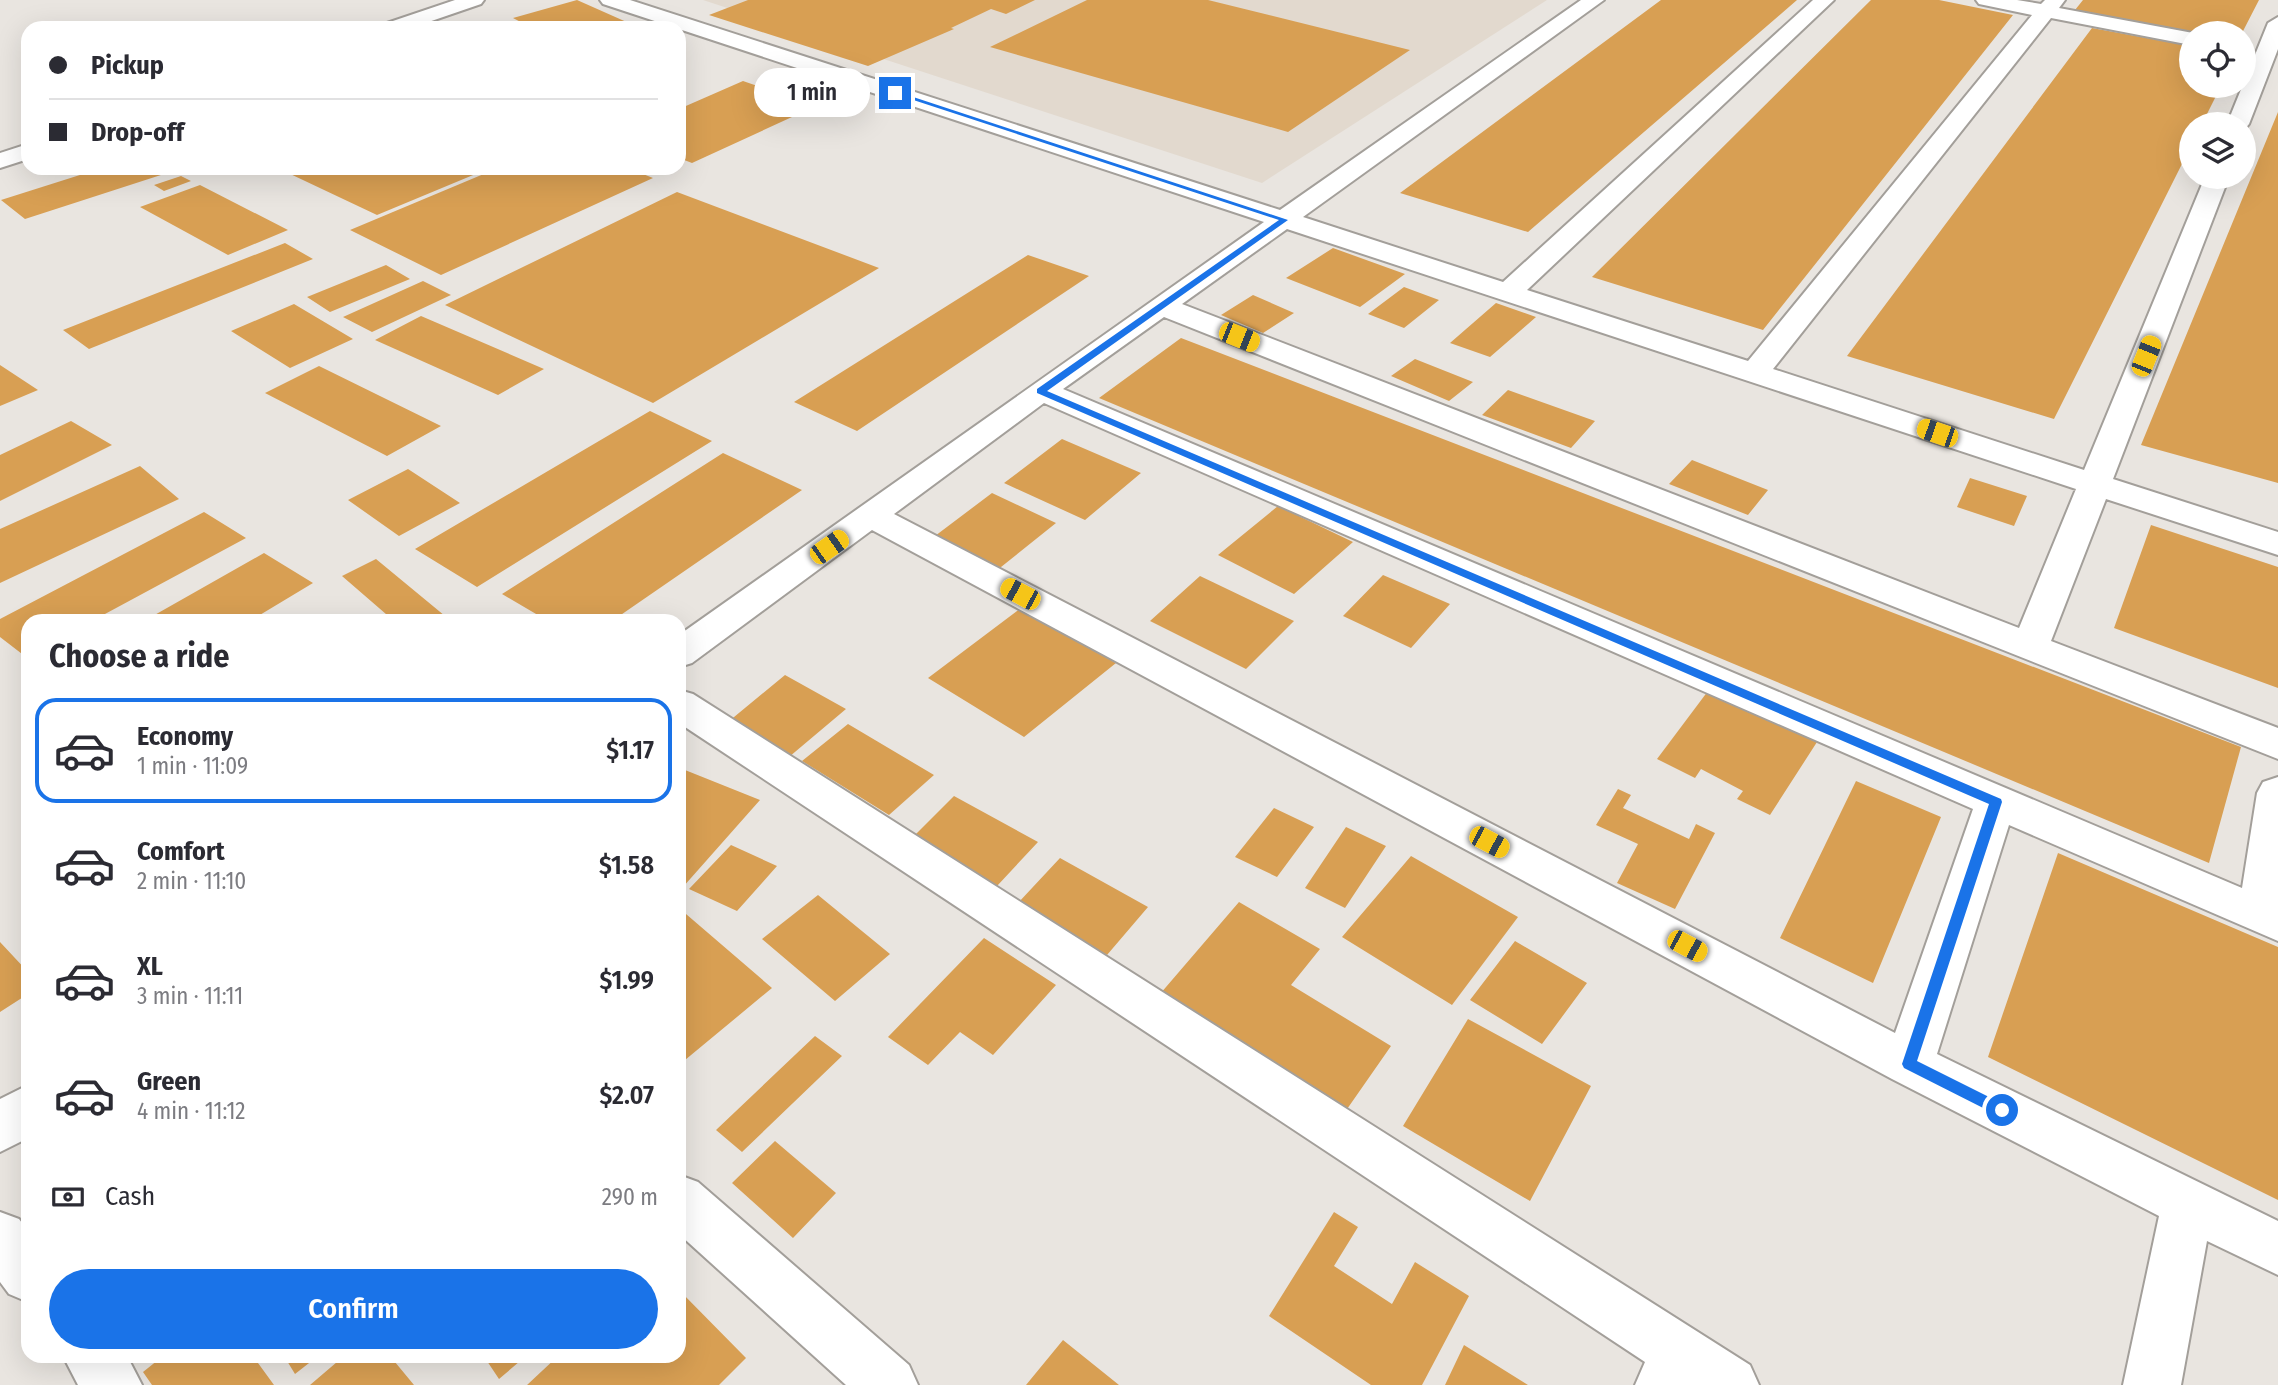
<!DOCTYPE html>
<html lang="en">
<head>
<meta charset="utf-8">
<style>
  :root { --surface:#fff; --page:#f2f2f3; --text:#2b2b33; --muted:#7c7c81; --line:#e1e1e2; --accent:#1a73e8 }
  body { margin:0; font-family:"Fira Sans Condensed",sans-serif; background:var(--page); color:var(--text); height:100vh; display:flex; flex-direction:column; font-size:26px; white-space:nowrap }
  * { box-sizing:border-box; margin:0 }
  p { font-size:23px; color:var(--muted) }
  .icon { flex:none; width:38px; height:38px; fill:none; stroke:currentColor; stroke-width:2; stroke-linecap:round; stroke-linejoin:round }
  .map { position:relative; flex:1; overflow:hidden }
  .side { position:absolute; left:21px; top:614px; width:665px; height:749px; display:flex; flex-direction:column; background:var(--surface); border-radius:21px; box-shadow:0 7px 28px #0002 }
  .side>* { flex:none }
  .hud { position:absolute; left:21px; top:21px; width:665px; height:154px; border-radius:21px; box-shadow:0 7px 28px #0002; display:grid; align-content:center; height:154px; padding:0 28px; background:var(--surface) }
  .buttons { position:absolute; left:2179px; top:21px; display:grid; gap:14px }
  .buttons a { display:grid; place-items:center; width:77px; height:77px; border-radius:50%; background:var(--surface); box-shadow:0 7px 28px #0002; font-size:35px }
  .end { position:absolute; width:32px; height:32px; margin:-16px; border:9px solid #1a73e8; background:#fff; box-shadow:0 0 0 4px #fff }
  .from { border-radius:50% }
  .bubble { position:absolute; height:49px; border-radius:24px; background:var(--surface); box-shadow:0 7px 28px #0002; font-size:23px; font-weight:600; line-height:49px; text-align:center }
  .car { position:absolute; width:21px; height:42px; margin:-21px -10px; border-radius:9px; box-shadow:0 0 5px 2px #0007; background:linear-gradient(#f5c518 24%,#345 0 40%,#f5c518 0 76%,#345 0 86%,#f5c518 0) }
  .hud b { display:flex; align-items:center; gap:24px; height:66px; font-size:26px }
  .hud b+b { border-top:2px solid var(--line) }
  .hud i { width:18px; height:18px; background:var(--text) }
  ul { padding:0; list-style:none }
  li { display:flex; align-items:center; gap:21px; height:105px; margin:0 14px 10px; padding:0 14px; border:4px solid transparent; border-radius:21px }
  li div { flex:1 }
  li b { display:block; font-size:26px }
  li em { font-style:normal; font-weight:600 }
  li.on { border-color:var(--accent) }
  li>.icon { width:63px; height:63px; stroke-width:1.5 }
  h2 { padding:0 28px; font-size:32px; line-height:84px }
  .pay { display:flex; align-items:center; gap:18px; height:77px; padding:0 28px; font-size:26px }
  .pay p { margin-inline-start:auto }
  .action { display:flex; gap:14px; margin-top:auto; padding:14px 28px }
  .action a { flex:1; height:80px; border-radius:42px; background:var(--accent); color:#fff; font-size:28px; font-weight:600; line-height:80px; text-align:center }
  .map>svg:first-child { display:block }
  .built { fill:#e2d9ce }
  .building { fill:#d89f53 }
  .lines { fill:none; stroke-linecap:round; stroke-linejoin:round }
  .street-casing { stroke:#a39f9a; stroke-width:4 }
  .secondary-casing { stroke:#a39f9a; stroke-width:4 }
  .street { fill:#fff; fill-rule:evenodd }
  .secondary { fill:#fff; fill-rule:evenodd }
  .route { fill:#1a73e8 }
</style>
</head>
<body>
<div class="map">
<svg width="2278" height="1385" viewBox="0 0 2278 1385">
  <rect width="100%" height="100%" fill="#e9e5e0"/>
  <path class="built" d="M 703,0 L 1547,0 L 1262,183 Z"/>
  <path class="building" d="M 577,0 L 631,24 L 620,28 L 532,28 L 513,18 Z
    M 748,0 L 1035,0 L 1006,14 L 991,9 L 951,28 L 954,29 L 868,66 L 709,15 Z
    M 1087,0 L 1208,0 L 1410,50 L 1288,132 L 990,47 Z
    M 1661,0 L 1797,0 L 1528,232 L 1400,193 Z
    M 1871,0 L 1939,0 L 2013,15 L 1763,330 L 1592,277 Z
    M 2083,0 L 2259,0 L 2242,33 L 2193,33 L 2075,10 Z
    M 2092,28 L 2191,46 L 2191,86 L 2221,86 L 2202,124 L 2191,124 L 2191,146 L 2054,419 L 1847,356 Z
    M 743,81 L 816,106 L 692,163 L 679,158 L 679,109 Z
    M 2278,112 L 2278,483 L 2141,445 Z
    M 102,168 L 156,168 L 164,174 L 25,219 L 1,200 Z
    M 296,168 L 490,168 L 377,215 L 286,172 Z
    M 498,168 L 628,168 L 653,178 L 441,275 L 350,230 Z
    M 181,176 L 191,181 L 164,191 L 154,185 Z
    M 200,185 L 288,230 L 228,255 L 140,207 Z
    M 677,192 L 879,268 L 653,403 L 445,305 Z
    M 285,243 L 313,259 L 89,349 L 63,330 Z
    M 1333,248 L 1405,274 L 1360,307 L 1286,278 Z
    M 1028,255 L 1089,276 L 857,431 L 794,402 Z
    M 386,265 L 410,279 L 330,312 L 307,297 Z
    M 423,281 L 451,295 L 372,332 L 343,317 Z
    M 1404,287 L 1439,300 L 1404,328 L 1368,314 Z
    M 1253,295 L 1294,313 L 1263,333 L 1221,315 Z
    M 1496,303 L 1536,317 L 1490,357 L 1450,343 Z
    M 294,304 L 353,339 L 290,368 L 231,331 Z
    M 421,316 L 544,369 L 498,395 L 375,340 Z
    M 1181,338 L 2241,747 L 2209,863 L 1099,398 Z
    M 1415,359 L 1473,382 L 1449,401 L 1391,376 Z
    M 0,365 L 38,390 L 0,406 Z
    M 319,366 L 441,426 L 387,456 L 265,393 Z
    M 1508,390 L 1595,421 L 1571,448 L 1482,415 Z
    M 650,411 L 712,441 L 477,587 L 415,549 Z
    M 71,421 L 112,445 L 0,501 L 0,455 Z
    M 1062,439 L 1141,473 L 1085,520 L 1004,483 Z
    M 723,453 L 802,490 L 612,621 L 548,621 L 502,594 Z
    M 1692,460 L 1768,490 L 1748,515 L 1669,484 Z
    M 140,466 L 179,499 L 0,583 L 0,529 Z
    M 408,469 L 460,503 L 399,536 L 348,500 Z
    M 1970,478 L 2027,496 L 2014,526 L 1957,507 Z
    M 992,493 L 1056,523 L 996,571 L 931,539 Z
    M 1278,506 L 1353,542 L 1294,594 L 1218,555 Z
    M 204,512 L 246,538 L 92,621 L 28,621 L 26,657 L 0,637 L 0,619 Z
    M 2151,525 L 2278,567 L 2278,688 L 2114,628 Z
    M 264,553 L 313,583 L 250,621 L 144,621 Z
    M 376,559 L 445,616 L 435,621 L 394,621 L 342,576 Z
    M 1383,575 L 1450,604 L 1411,648 L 1343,616 Z
    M 1200,576 L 1294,621 L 1246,669 L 1150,621 Z
    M 1021,608 L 1116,663 L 1024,737 L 928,678 Z
    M 785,675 L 846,709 L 789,757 L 728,722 Z
    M 1708,691 L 1817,742 L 1770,815 L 1737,799 L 1743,791 L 1701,769 L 1695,778 L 1657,759 Z
    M 848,724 L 934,775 L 889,815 L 802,761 Z
    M 680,768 L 760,800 L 683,887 L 679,885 Z
    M 1856,781 L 1941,817 L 1873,983 L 1780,938 Z
    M 1618,789 L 1631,795 L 1623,808 L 1689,839 L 1696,824 L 1715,833 L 1675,909 L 1617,883 L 1638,844 L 1596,825 Z
    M 954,796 L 1038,842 L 997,886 L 912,838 Z
    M 1274,808 L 1314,827 L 1277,877 L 1235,857 Z
    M 1346,827 L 1386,846 L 1345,908 L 1305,888 Z
    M 731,845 L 777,866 L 737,911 L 689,889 Z
    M 2058,853 L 2278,947 L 2278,1200 L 1988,1057 Z
    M 1411,856 L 1518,917 L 1452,1005 L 1342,937 Z
    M 1060,858 L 1148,907 L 1107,955 L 1018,903 Z
    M 818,895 L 890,954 L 835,1001 L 762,939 Z
    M 1239,902 L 1320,949 L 1291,985 L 1391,1046 L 1345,1112 L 1160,994 Z
    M 679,908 L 772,988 L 679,1065 Z
    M 984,938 L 1056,985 L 993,1055 L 960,1032 L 928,1065 L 888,1037 Z
    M 1515,941 L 1587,983 L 1542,1044 L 1470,1000 Z
    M 0,942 L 28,972 L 28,994 L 0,1012 Z
    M 1468,1019 L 1591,1086 L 1530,1201 L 1403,1126 Z
    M 815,1036 L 842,1056 L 742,1152 L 716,1130 Z
    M 775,1141 L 836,1193 L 793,1238 L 732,1183 Z
    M 1334,1212 L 1358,1227 L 1334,1266 L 1392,1304 L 1415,1262 L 1469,1296 L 1422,1385 L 1371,1385 L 1269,1316 Z
    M 679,1290 L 746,1358 L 719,1385 L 527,1385 L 558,1356 L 679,1356 Z
    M 1063,1340 L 1119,1385 L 1026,1385 Z
    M 1464,1345 L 1528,1385 L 1445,1385 Z
    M 163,1356 L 253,1356 L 274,1385 L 152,1385 L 143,1372 Z
    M 284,1356 L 318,1356 L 295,1374 Z
    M 344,1356 L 390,1356 L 414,1385 L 310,1385 Z
    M 493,1356 L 526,1356 L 499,1379 L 487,1361 Z"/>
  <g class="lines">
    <defs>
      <path id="street" d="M 600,0 L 630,0 L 1280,210 L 1581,0 L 1604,0 L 1303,217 L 1503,282 L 1813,0 L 1834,0 L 1527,290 L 1748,361 L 2032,15 L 1979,4 L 1976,0 L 2017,0 L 2041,4 L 2045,0 L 2065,0 L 2059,8 L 2193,33 L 2191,45 L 2051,18 L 1773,369 L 2084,470 L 2205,177 L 2229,177 L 2113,479 L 2278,532 L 2278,555 L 2106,499 L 2051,641 L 2278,728 L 2278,759 L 1164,317 L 1063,389 L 2242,888 L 2257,793 L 2263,782 L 2278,777 L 2278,941 L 2009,825 L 1937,1054 L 2278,1221 L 2278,1275 L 2207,1241 L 2181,1385 L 2123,1385 L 2159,1216 L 1892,1079 L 872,530 L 692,663 L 679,667 L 679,635 L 1264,222 L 603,4 ZM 1287,229 L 2076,489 L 2019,628 L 1182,304 ZM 1044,403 L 1973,809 L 1895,1033 L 894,514 Z
        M 2278,17 L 2278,49 L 2249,124 L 2244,130 L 2244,124 L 2227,124 L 2268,23 Z
        M 679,690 L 693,694 L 1750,1365 L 1759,1385 L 1635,1385 L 1645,1362 L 679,723 Z
        M 28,1085 L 28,1138 L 0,1152 L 0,1099 Z
        M 679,1175 L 698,1182 L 909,1365 L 918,1385 L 846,1385 L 679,1234 Z
        M 0,1212 L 19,1219 L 28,1231 L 28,1302 L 9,1294 L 0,1282 Z
        M 63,1356 L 127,1356 L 142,1385 L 78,1385 Z"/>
      <path id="secondary" d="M 455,0 L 484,0 L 481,4 L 411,28 L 381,28 L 384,24 Z
        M 28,144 L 28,159 L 0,168 L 0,153 Z"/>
    </defs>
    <use href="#street" class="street-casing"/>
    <use href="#secondary" class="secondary-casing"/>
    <use href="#street" class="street"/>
    <use href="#secondary" class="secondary"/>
  </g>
  <path class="route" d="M 898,92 L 1288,220 L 1047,391 L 2001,799 L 2002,802 L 1917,1061 L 2007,1106 L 2007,1115 L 1997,1115 L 1904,1068 L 1902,1064 L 1989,804 L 1037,393 L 1037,389 L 1279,220 L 892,93 Z"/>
</svg>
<div class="buttons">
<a><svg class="icon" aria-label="locate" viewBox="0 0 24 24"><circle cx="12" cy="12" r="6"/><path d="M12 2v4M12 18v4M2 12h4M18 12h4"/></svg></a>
<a><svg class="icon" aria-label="layers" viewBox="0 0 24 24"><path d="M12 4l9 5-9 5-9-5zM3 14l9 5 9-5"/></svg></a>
</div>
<i class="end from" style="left:2002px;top:1110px"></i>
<i class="end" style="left:895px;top:93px"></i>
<div class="bubble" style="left:754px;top:68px;width:116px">1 min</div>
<i class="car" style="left:1239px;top:337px;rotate:112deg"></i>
<i class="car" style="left:2146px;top:356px;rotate:22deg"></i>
<i class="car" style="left:1937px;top:433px;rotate:289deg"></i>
<i class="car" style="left:829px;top:547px;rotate:55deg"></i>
<i class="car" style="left:1020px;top:594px;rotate:298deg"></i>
<i class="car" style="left:1489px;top:842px;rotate:118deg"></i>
<i class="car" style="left:1687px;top:946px;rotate:118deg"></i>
<div class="hud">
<b><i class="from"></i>Pickup</b>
<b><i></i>Drop-off</b>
</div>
<section class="side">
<h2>Choose a ride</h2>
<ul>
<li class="on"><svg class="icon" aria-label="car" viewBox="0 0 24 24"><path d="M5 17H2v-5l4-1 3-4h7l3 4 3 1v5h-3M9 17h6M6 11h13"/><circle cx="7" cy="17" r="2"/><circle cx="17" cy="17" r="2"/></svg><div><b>Economy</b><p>1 min · 11:09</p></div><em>$1.17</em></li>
<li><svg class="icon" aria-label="car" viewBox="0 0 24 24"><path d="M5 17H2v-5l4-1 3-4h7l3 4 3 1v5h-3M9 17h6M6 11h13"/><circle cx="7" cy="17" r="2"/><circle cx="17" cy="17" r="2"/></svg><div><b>Comfort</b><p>2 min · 11:10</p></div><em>$1.58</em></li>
<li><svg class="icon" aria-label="car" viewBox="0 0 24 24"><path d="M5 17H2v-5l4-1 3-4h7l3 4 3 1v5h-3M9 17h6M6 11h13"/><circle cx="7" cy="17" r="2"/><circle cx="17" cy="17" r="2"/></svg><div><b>XL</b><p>3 min · 11:11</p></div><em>$1.99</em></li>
<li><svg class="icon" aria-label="car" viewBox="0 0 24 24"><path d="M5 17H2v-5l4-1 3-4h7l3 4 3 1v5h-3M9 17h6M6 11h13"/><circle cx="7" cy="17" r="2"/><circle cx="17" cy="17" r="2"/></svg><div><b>Green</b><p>4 min · 11:12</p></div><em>$2.07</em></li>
</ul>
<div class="pay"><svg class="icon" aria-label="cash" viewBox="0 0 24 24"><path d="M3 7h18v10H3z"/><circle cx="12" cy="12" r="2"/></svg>Cash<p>290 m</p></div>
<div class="action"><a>Confirm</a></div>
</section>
</div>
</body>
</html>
